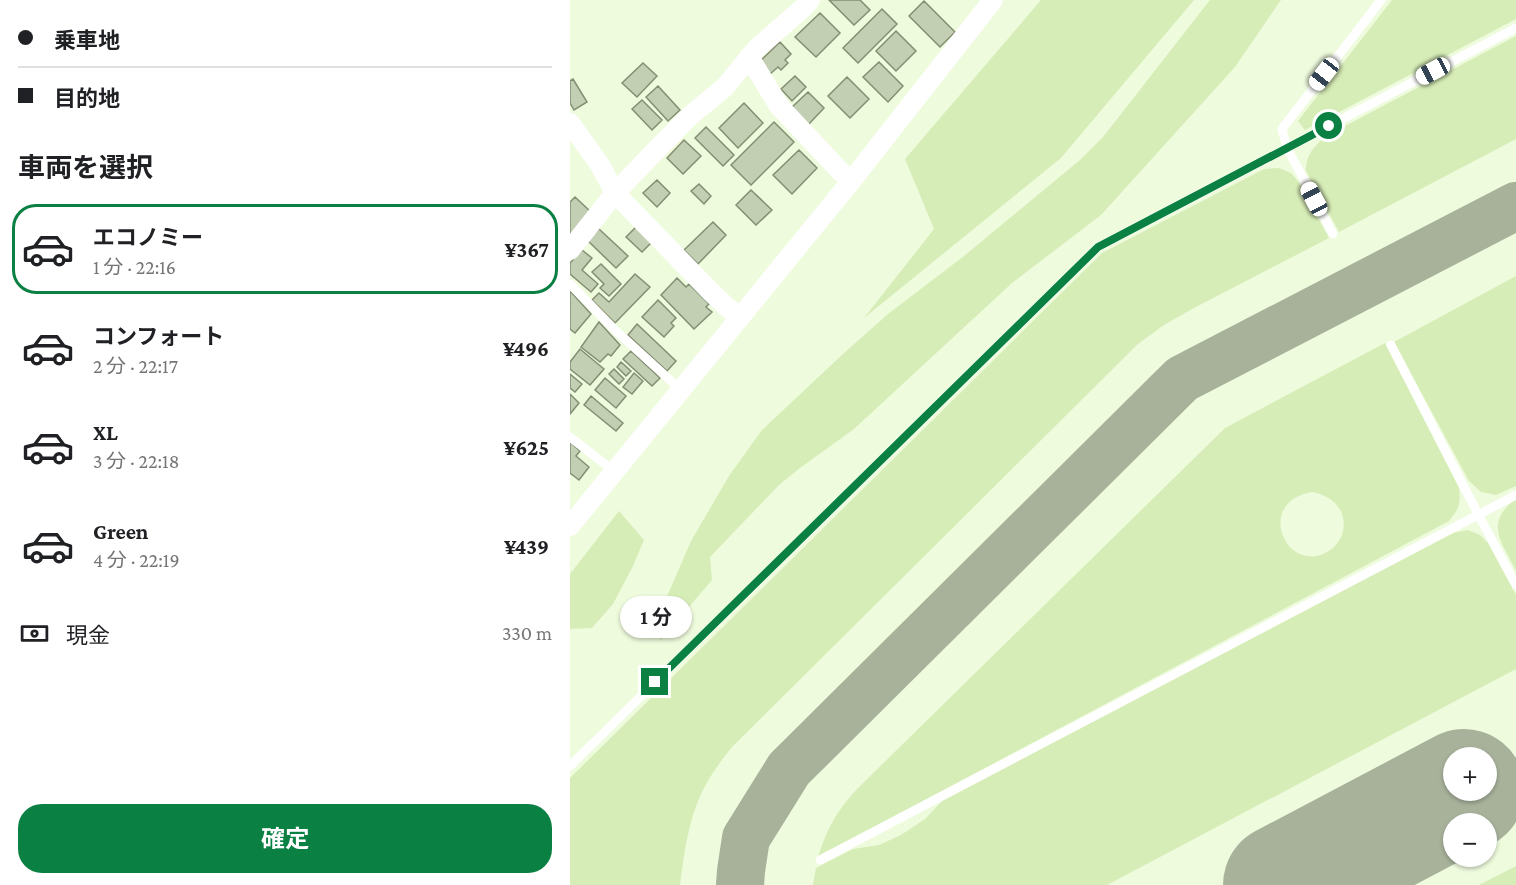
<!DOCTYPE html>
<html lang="ja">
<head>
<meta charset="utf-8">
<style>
  :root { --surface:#fff; --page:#f6f6f6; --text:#202124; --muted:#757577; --line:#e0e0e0; --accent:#0b8043 }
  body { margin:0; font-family:"Crimson Pro","Noto Sans JP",serif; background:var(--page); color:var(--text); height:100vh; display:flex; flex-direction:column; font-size:22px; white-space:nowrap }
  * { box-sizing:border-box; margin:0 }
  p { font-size:20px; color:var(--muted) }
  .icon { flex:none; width:33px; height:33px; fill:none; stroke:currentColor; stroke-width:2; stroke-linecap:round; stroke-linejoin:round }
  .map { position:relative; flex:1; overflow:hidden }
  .drawer { display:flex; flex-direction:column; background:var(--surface); width:570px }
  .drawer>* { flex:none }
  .hud { display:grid; align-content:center; height:132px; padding:0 18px; background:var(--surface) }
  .controls { position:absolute; left:873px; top:747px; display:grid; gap:12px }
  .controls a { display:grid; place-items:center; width:54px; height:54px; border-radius:50%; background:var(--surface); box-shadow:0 2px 4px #0004; font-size:30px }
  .end { position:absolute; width:27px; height:27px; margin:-14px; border:8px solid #0b8043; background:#fff; box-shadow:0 0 0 3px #fff }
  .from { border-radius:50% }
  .bubble { position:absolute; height:42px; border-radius:21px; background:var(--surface); box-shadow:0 2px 4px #0004; font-size:20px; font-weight:700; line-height:42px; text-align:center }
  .car { position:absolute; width:18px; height:36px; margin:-18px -9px; border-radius:8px; box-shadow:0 0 4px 2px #0007; background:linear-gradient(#fff 24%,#345 0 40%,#fff 0 76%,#345 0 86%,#fff 0) }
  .hud b { display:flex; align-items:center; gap:21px; height:57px; font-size:22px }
  .hud b+b { border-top:2px solid var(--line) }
  .hud i { width:15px; height:15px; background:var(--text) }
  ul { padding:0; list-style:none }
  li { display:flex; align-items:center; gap:18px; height:90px; margin:0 12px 9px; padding:0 6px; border:3px solid transparent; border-radius:24px }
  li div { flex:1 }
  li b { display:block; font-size:22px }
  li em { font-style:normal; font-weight:700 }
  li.selected { border-color:var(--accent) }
  li>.icon { width:54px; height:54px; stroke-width:1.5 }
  h2 { padding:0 18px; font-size:27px; line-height:72px }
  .pay { display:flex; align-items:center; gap:15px; height:66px; padding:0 18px; font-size:22px }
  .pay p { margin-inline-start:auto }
  .action { display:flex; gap:12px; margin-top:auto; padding:12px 18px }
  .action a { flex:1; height:69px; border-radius:24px; background:var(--accent); color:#fff; font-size:24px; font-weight:700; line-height:69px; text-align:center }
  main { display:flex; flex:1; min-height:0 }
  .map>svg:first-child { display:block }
  .green { fill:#d7edb7; fill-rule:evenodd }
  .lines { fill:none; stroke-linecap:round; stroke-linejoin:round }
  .taxiway { stroke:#a8b29b; stroke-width:48 }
  .runway { stroke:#a8b29b; stroke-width:122 }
  .building { fill:#c3cfb2; stroke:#838e73; stroke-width:1.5 }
  .service { stroke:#fff; stroke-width:9 }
  .minor { stroke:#fff; stroke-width:20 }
  .route { stroke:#0b8043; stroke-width:8 }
</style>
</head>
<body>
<main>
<section class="drawer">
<div class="hud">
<b><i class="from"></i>乗車地</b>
<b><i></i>目的地</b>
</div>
<h2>車両を選択</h2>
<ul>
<li class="selected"><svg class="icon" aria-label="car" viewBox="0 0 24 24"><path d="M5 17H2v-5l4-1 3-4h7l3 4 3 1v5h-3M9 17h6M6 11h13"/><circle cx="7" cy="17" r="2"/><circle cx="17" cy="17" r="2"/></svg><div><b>エコノミー</b><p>1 分 · 22:16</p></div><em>¥367</em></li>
<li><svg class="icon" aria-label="car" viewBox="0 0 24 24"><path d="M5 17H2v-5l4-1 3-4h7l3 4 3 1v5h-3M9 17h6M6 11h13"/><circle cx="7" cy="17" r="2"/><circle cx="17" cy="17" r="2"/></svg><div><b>コンフォート</b><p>2 分 · 22:17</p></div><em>¥496</em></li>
<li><svg class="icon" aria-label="car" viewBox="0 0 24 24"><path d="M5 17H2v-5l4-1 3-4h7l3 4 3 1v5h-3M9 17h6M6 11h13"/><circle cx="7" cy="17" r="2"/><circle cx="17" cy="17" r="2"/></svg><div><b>XL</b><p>3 分 · 22:18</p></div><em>¥625</em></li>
<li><svg class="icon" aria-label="car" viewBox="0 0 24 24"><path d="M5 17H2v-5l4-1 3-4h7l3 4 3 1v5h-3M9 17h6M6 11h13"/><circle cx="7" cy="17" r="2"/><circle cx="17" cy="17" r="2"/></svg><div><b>Green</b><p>4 分 · 22:19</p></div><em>¥439</em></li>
</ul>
<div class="pay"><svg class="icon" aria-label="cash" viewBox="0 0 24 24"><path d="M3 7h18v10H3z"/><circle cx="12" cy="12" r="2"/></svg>現金<p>330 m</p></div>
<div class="action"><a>確定</a></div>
</section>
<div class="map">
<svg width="946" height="885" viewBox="0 0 946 885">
  <rect width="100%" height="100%" fill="#eefbdd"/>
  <path class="green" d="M 471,0 L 624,0 L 491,158 L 294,318 L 364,229 L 335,159 Z
    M 640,0 L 711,0 L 665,67 L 531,215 L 442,283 L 284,429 L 230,468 L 209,485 L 140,557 L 142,580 L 90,641 L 89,615 L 121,541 L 159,476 L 192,430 L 274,353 L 318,314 L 394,256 L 510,160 L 533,137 Z
    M 822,0 L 946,0 L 946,19 L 735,130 L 728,121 Z
    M 946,36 L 946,139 L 769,232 L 736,171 C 736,154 743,149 754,137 Z
    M 709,168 L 721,173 L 728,181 L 759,238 L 622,309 L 594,325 L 568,344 L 162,747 C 150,762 139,777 131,794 C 118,823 114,854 110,885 L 0,885 L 0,778 L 532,253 L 694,169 Z
    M 946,276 L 946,486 L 926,495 L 911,492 L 899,481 L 824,342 Z
    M 815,343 L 889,488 C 891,504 889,509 879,521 L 248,857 C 258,827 266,812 287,789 L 655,428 ZM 742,492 C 764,496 779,512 772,535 C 769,542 764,548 757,552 C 716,575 684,502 742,492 Z
    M 946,498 L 946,571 C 931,540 914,525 946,498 Z
    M 49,511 L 74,540 L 63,566 L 43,604 L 22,628 L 0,629 L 0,574 Z
    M 898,530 L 910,535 L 918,543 L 946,595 L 946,669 L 537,885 L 243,885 L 246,868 L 283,849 L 309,845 L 331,835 L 355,819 L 375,798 L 882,533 Z
    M 946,866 L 946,885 L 909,885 Z"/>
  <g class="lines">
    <path class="taxiway" d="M 170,885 L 171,871 L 176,838 L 219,769 L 612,379 L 946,206"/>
    <path class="runway" d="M 714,885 L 894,790"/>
  </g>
  <path class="building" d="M 259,0 L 290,0 L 300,10 L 284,25 Z
    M 354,1 L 385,32 L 370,47 L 339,16 Z
    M 312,9 L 327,24 L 288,63 L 273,48 Z
    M 250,13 L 270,33 L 246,57 L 225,37 Z
    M 326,31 L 346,51 L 326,71 L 306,51 Z
    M 210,42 L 221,54 L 215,60 L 218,63 L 211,70 L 208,67 L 199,75 L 188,63 Z
    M 309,62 L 333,86 L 318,102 L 293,77 Z
    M 73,63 L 87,76 L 67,97 L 52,83 Z
    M 225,76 L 236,87 L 222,101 L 211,89 Z
    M 277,77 L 299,99 L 280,118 L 258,96 Z
    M 3,79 L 17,102 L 4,110 L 0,103 L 0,81 Z
    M 88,86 L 110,110 L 98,121 L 76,97 Z
    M 238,92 L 254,108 L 238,125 L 221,108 Z
    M 72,100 L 92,120 L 82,130 L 62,109 Z
    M 174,103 L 193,123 L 168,148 L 149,128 Z
    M 204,122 L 224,142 L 181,185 L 161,165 Z
    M 136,127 L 164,155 L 153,166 L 125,138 Z
    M 114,140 L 131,156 L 113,174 L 97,158 Z
    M 229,150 L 247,168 L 222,194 L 203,175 Z
    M 87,180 L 100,193 L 87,207 L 73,193 Z
    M 129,184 L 141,196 L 134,204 L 121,191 Z
    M 181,190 L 202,210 L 186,225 L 166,205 Z
    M 5,197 L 21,212 L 0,236 L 0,202 Z
    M 143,222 L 156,235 L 128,264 L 114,250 Z
    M 69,224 L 85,239 L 72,252 L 56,237 Z
    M 29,229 L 58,256 L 46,268 L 17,240 Z
    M 12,250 L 22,258 L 12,270 L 28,284 L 21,292 L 0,274 L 0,263 Z
    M 31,264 L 51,284 L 39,296 L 30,288 L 34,284 L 22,272 Z
    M 65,274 L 80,287 L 45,323 L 22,300 L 29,293 L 39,302 Z
    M 107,278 L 116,287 L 119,284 L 139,304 L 136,307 L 142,312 L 124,329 L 91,295 Z
    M 0,291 L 21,314 L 5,333 L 0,329 Z
    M 88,300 L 106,318 L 101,323 L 104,326 L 94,337 L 72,317 Z
    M 29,322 L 50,345 L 41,356 L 38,354 L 30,362 L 11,347 Z
    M 67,324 L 106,361 L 97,371 L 58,335 Z
    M 10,349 L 34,369 L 20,385 L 0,369 L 0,362 Z
    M 61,351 L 90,378 L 82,386 L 53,359 Z
    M 51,362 L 61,371 L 56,376 L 47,367 Z
    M 44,369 L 54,379 L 49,384 L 39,374 Z
    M 64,373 L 73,381 L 62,394 L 53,387 Z
    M 0,374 L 12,384 L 5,392 L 0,388 Z
    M 35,378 L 56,396 L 46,408 L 25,390 Z
    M 0,394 L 9,403 L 0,414 Z
    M 21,396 L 53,423 L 46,431 L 14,405 Z
    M 0,442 L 10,451 L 6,456 L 19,467 L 9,480 L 0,473 Z"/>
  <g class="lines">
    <path class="service" d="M 763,234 L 717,148 L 712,129 L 811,0
      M 0,284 L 45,330 L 111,390
      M 821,345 L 908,514 L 946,585
      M 0,437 L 44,471
      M 0,766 L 528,247 L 946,28
      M 250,860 L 946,495"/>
    <path class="minor" d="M 179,57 L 209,106 L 271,172 L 282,180
      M 0,123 L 30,165 L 45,193 L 142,293 L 158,308 L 170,317
      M 0,250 L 45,193 L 90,146 L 121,115 L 155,87 L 187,48 L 233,8 L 240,0
      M 0,526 L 282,180 L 423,0"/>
  </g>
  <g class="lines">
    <path class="route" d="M 85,682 L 528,247 L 759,126"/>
  </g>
</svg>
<div class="controls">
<a>+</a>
<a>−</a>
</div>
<i class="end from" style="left:759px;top:126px"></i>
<i class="end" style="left:85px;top:682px"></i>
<div class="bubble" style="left:50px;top:596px;width:72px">1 分</div>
<i class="car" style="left:863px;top:71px;rotate:242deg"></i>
<i class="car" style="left:754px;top:74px;rotate:218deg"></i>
<i class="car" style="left:744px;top:199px;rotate:332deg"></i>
</div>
</main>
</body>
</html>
